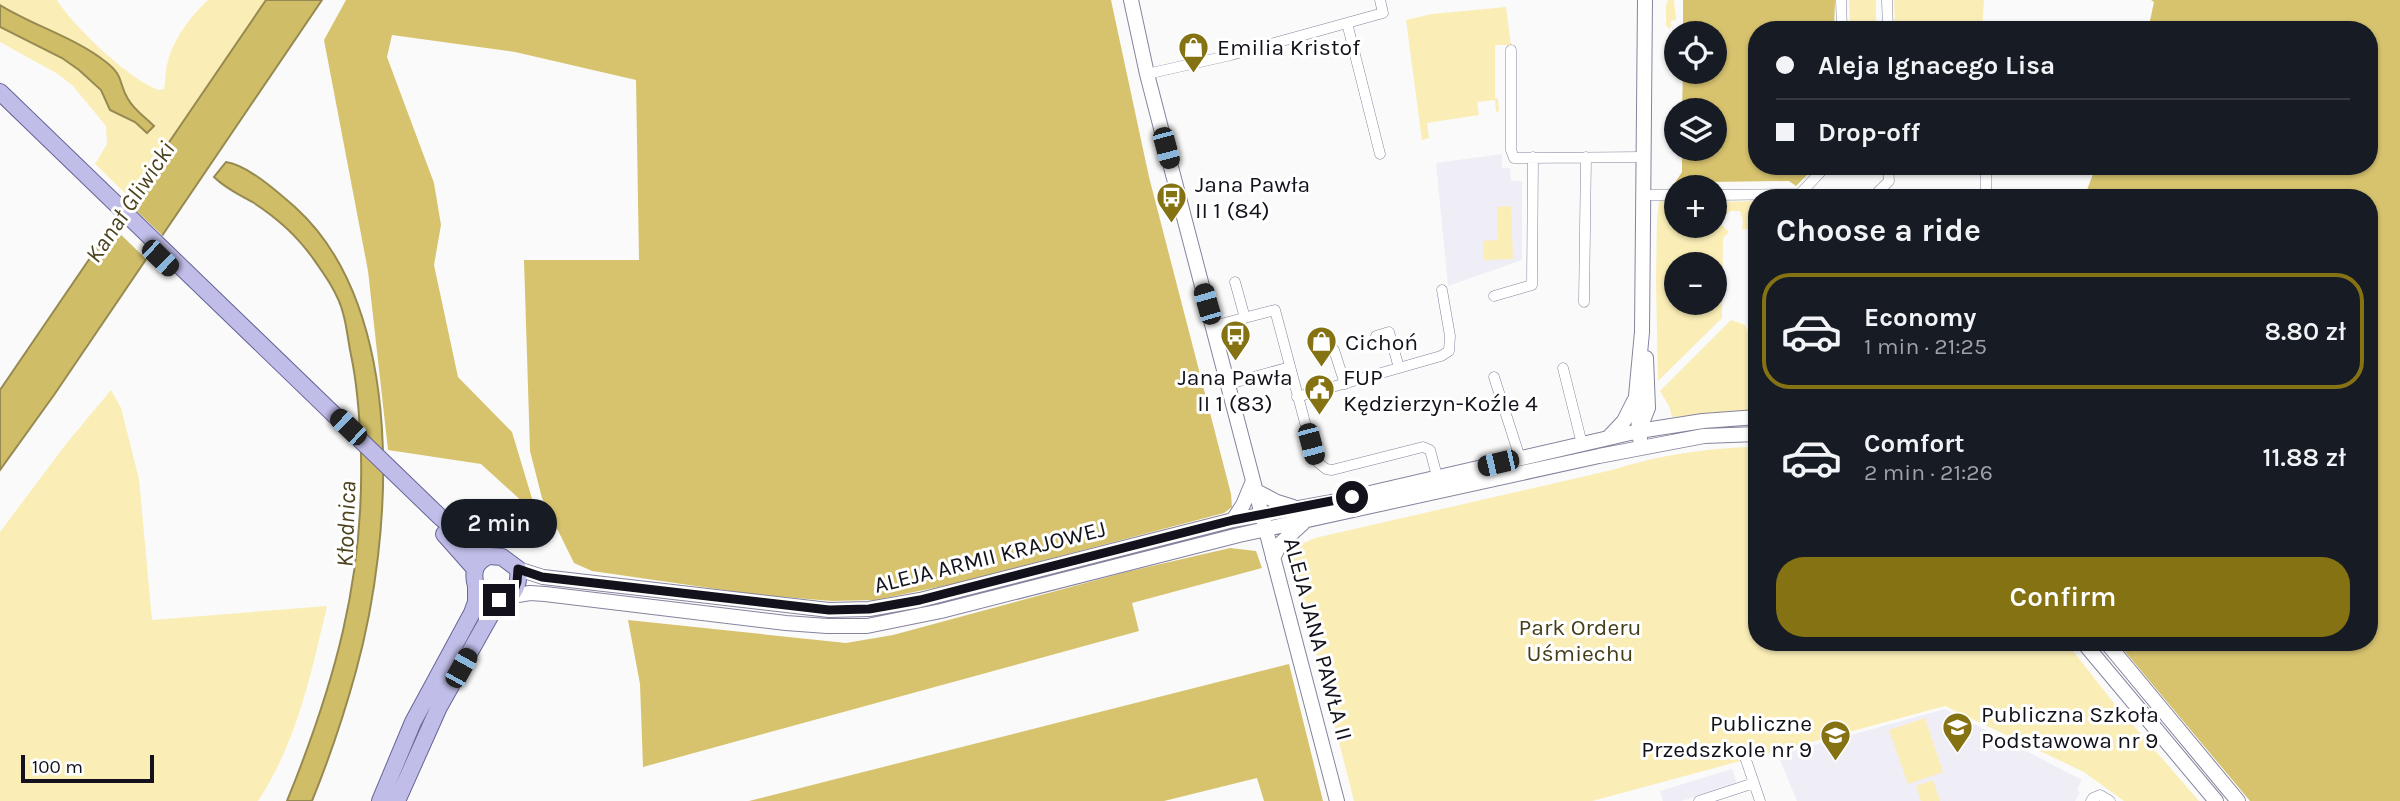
<!DOCTYPE html>
<html lang="en">
<head>
<meta charset="utf-8">
<style>
  :root { --surface:#171b24; --page:#242831; --text:#f1f3f6; --muted:#9ea1a6; --line:#363941; --accent:#857213 }
  body { margin:0; font-family:Karla,sans-serif; background:var(--page); color:var(--text); height:100vh; display:flex; flex-direction:column; font-size:26px; white-space:nowrap }
  * { box-sizing:border-box; margin:0 }
  p { font-size:23px; color:var(--muted) }
  .icon { flex:none; width:38px; height:38px; fill:none; stroke:currentColor; stroke-width:2; stroke-linecap:round; stroke-linejoin:round }
  .map { position:relative; flex:1; overflow:hidden }
  .sheet { position:absolute; left:1748px; top:189px; width:630px; height:462px; display:flex; flex-direction:column; background:var(--surface); border-radius:28px; box-shadow:0 2px 5px #0004 }
  .sheet>* { flex:none }
  .banner { position:absolute; left:1748px; top:21px; width:630px; height:154px; border-radius:28px; box-shadow:0 2px 5px #0004; display:grid; align-content:center; height:154px; padding:0 28px; background:var(--surface) }
  .fabs { position:absolute; left:1664px; top:21px; display:grid; gap:14px }
  .fabs a { display:grid; place-items:center; width:63px; height:63px; border-radius:50%; background:var(--surface); box-shadow:0 2px 5px #0004; font-size:35px }
  .scale { position:absolute; left:21px; bottom:18px; width:133px; box-sizing:border-box; padding-left:7px; border:4px solid #13121c; border-top:0; font-size:19px; line-height:24px; white-space:nowrap; color:#13121c; -webkit-text-stroke:5px #fff; paint-order:stroke }
  .end { position:absolute; width:32px; height:32px; margin:-16px; border:9px solid #13121c; background:#fff; box-shadow:0 0 0 4px #fff }
  .from { border-radius:50% }
  .bubble { position:absolute; height:49px; border-radius:24px; background:var(--surface); box-shadow:0 2px 5px #0004; font-size:23px; font-weight:600; line-height:49px; text-align:center }
  .car { position:absolute; width:21px; height:42px; margin:-21px -10px; border-radius:9px; box-shadow:0 0 5px 2px #0007; background:linear-gradient(#222 24%,#8ab4d8 0 40%,#222 0 76%,#8ab4d8 0 86%,#222 0) }
  .banner b { display:flex; align-items:center; gap:24px; height:66px; font-size:26px }
  .banner b+b { border-top:2px solid var(--line) }
  .banner i { width:18px; height:18px; background:var(--text) }
  ul { padding:0; list-style:none }
  li { display:flex; align-items:center; gap:21px; height:116px; margin:0 14px 10px; padding:0 14px; border:4px solid transparent; border-radius:28px }
  li div { flex:1 }
  li b { display:block; font-size:26px }
  li em { font-style:normal; font-weight:600 }
  li.current { border-color:var(--accent) }
  li>.icon { width:63px; height:63px; stroke-width:1.5 }
  h2 { padding:0 28px; font-size:32px; line-height:84px }
  .primary-button { display:flex; gap:14px; margin-top:auto; padding:14px 28px }
  .primary-button a { flex:1; height:80px; border-radius:28px; background:var(--accent); color:#fff; font-size:28px; font-weight:600; line-height:80px; text-align:center }
  .map>svg:first-child { display:block }
  .built { fill:#efeef6 }
  .green { fill:#faedb6; fill-rule:evenodd }
  .forest { fill:#d7c36e }
  .water { fill:#d0bd68; stroke:#978a51; stroke-width:2 }
  .pier { fill:#fafafa }
  .lines { fill:none; stroke-linecap:round; stroke-linejoin:round }
  .street-casing { stroke:#85849e; stroke-width:11 }
  .secondary-casing { stroke:#85849e; stroke-width:16 }
  .primary-casing { stroke:#686598; stroke-width:18 }
  .street { stroke:#fff; stroke-width:10 }
  .secondary { stroke:#fff; stroke-width:14 }
  .primary { stroke:#c0bde9; stroke-width:16 }
  .route { stroke:#13121c; stroke-width:9 }
  .labels { text-anchor:middle; dominant-baseline:central; stroke-width:6; stroke-linejoin:round; paint-order:stroke }
  .poi-label { font-size:23px; fill:#13121c; stroke:#fff; text-anchor:start }
  .street-label { font-size:23px; fill:#13121c; stroke:#fff }
  .park-label { font-size:23px; fill:#453d18; stroke:#fff }
  .water-label { font-size:24px; font-style:italic; fill:#4d441f; stroke:#fff }
</style>
</head>
<body>
<div class="map">
<svg width="2400" height="801" viewBox="0 0 2400 801">
  <rect width="100%" height="100%" fill="#fafafa"/>
  <path class="built" d="M 1502,154 L 1502,168 L 1510,168 L 1511,181 L 1522,181 L 1522,260 L 1448,286 L 1436,163 Z
    M 1945,709 L 2082,780 L 2077,789 L 2080,793 L 2075,801 L 1797,801 L 1778,755 Z
    M 1732,769 L 1737,784 L 1681,801 L 1663,801 L 1660,791 Z"/>
  <path class="green" d="M 0,0 L 57,0 C 73,26 131,81 159,90 L 164,89 C 166,79 165,70 168,61 C 174,38 191,16 208,0 L 266,0 L 136,190 L 125,193 L 95,164 L 107,144 L 106,126 L 73,86 L 58,74 L 0,42 L 0,27 L 62,58 L 79,70 L 101,90 L 115,113 L 135,122 L 147,133 L 154,125 C 145,117 134,109 127,98 C 121,87 121,75 110,65 C 79,37 35,27 0,5 Z
    M 1668,0 L 1674,0 L 1676,21 L 1673,20 L 1670,22 L 1672,25 L 1669,29 L 1666,25 L 1666,5 Z
    M 1849,0 L 1876,0 L 1876,30 L 1850,30 Z
    M 1894,0 L 1984,0 L 1982,30 L 1895,30 Z
    M 1506,7 L 1511,45 L 1495,45 L 1495,98 L 1498,99 L 1499,111 L 1496,112 L 1495,100 L 1477,102 L 1479,115 L 1427,123 L 1429,138 L 1422,140 L 1406,20 L 1432,14 Z
    M 1659,201 L 1676,201 L 1676,226 L 1715,226 L 1715,218 L 1729,232 L 1723,238 L 1722,318 L 1658,381 L 1656,280 L 1657,219 ZM 1676,264 L 1715,264 L 1715,303 L 1676,303 Z
    M 1757,201 L 1757,230 L 1742,229 L 1743,221 L 1740,211 L 1730,211 L 1725,215 L 1715,205 L 1715,202 Z
    M 1511,206 L 1513,259 L 1484,260 L 1483,241 L 1498,240 L 1497,207 Z
    M 1731,320 L 1745,325 L 1752,343 L 1757,345 L 1757,412 L 1672,417 L 1669,406 L 1660,391 Z
    M 111,390 L 121,408 L 139,479 L 152,620 L 327,606 C 311,674 297,742 258,801 L 0,801 L 0,532 L 66,444 Z
    M 1748,447 L 1757,448 L 1757,642 L 2066,642 L 2113,702 L 2199,801 L 2124,801 L 2084,772 L 1945,706 L 1592,801 L 1354,801 L 1292,558 L 1297,546 L 1315,538 L 1612,470 C 1657,456 1700,449 1748,447 Z
    M 1925,718 L 1943,772 L 1908,784 L 1889,730 Z
    M 1933,780 L 1940,801 L 1921,801 L 1916,786 Z"/>
  <path class="forest" d="M 346,0 L 1111,0 L 1149,177 L 1231,494 L 1232,507 L 1224,513 L 958,583 L 875,600 L 832,601 L 758,595 L 592,571 L 574,563 L 542,498 L 530,451 L 524,260 L 639,260 L 636,80 L 515,52 L 392,35 L 387,57 L 434,183 L 441,225 L 434,265 L 458,377 L 512,432 L 537,515 L 481,464 L 388,450 L 368,271 L 324,40 Z
    M 1683,0 L 1835,0 L 1834,30 L 1757,30 L 1757,166 L 1816,166 L 1796,186 L 1789,181 L 1710,182 L 1709,187 L 1676,189 L 1674,184 L 1682,172 L 1682,149 L 1715,149 L 1715,110 L 1682,110 L 1683,72 L 1715,72 L 1715,33 L 1683,33 Z
    M 2151,0 L 2400,0 L 2400,801 L 2250,801 L 2117,642 L 2370,642 L 2370,198 L 2084,198 L 2096,166 L 2370,166 L 2370,30 L 2148,30 L 2154,2 Z
    M 1230,548 L 1256,551 L 1262,568 L 1132,603 L 1139,631 L 643,767 L 640,684 L 628,620 L 846,643 L 893,635 L 1126,572 Z
    M 1289,664 L 1323,801 L 1264,801 L 1257,778 L 1164,801 L 749,801 Z"/>
  <path class="water" d="M 266,0 L 322,0 L 54,395 L 0,470 L 0,390 Z
    M 0,5 C 34,26 74,37 106,62 C 125,77 118,83 128,99 C 134,110 145,117 154,126 L 147,133 L 135,122 L 110,110 L 101,90 L 79,70 L 62,58 L 0,27 Z
    M 226,162 C 248,165 279,193 296,208 C 408,310 393,537 356,671 C 344,715 329,759 312,801 L 287,801 C 334,685 364,581 361,455 C 360,421 358,388 351,355 C 348,341 347,327 343,313 C 338,293 324,274 312,257 C 297,236 277,218 254,203 C 240,195 226,189 214,177 Z"/>
  <path class="pier" d="M 125,200 L 164,237 L 148,261 L 109,223 Z"/>
  <g class="lines">
    <defs>
      <path id="street" d="M 1841,0 L 1842,30
        M 1887,0 L 1888,30
        M 1347,23 L 1380,154
        M 1511,50 L 1511,150 L 1514,158 L 1645,157
        M 1147,74 L 1231,55 L 1383,13 L 1380,0
        M 1986,166 L 1986,198
        M 1645,195 L 1676,195
        M 1715,195 L 1800,194 L 1826,166
        M 1872,198 L 1889,181 L 1888,166
        M 1235,282 L 1245,318
        M 1494,296 L 1532,285 L 1533,157
        M 1584,302 L 1586,157
        M 1213,326 L 1275,310 L 1315,460 L 1326,469 L 1332,470 L 1423,447 L 1430,450 L 1437,476
        M 1376,336 L 1389,332 L 1399,368
        M 1334,350 L 1345,384
        M 1563,368 L 1582,444
        M 1494,377 L 1520,458
        M 1229,384 L 1290,367
        M 1297,397 L 1441,356 L 1449,351 L 1450,336 L 1442,290
        M 1744,754 L 1760,801
        M 1699,801 L 1754,783
        M 2091,801 L 2093,798 L 2100,795 L 2110,801"/>
      <path id="secondary" d="M 1131,0 L 1147,74 L 1185,221 L 1337,801
        M 1639,430 L 1648,408 L 1646,358
        M 1608,438 L 1624,421 L 1634,401
        M 1640,439 L 1636,396 L 1642,332 L 1645,0
        M 1256,491 L 1277,502 L 1293,507
        M 1233,520 L 1243,505 L 1253,481
        M 1273,558 L 1280,544 L 1303,523
        M 518,569 L 543,577 L 829,610 L 869,609 L 920,600 L 1233,520 L 1331,502 L 1639,431 L 1703,421 L 1757,417
        M 512,596 L 530,593 L 545,594 L 786,623 L 827,626 L 867,626 L 941,611 L 1239,535 L 1599,456 L 1704,436 L 1757,434
        M 2083,642 L 2216,801
        M 2106,642 L 2238,801"/>
      <path id="primary" d="M 0,92 L 439,516 L 475,548 L 489,556
        M 444,534 L 475,569
        M 489,556 L 502,557 L 518,569 C 522,600 493,612 476,586 C 472,572 475,562 489,556 Z
        M 380,801 L 413,722 L 472,613 L 476,602 L 476,586
        M 397,801 L 439,707 L 494,609 L 505,600"/>
    </defs>
    <use href="#street" class="street-casing"/>
    <use href="#secondary" class="secondary-casing"/>
    <use href="#primary" class="primary-casing"/>
    <use href="#street" class="street"/>
    <use href="#secondary" class="secondary"/>
    <use href="#primary" class="primary"/>
  </g>
  <g class="lines">
    <path class="route" d="M 499,600 L 512,596 L 517,582 L 518,569 L 542,577 L 829,610 L 869,609 L 920,600 L 1233,520 L 1352,497"/>
  </g>
  <defs>
    <symbol id="shop-pin" viewBox="-11 -11 22 30"><path d="M0 17L-7.5 6A9.5 9.5 0 1 1 7.5 6Z" fill="#857213" stroke="#fff"/><path d="M-5-2.5h2.3a2.7 3.5 0 0 1 5.4 0H5L5.5 6h-11ZM-1.5-2.5h3a1.5 2.3 0 0 0-3 0Z" fill="#fff"/></symbol>
    <symbol id="bus-pin" viewBox="-11 -11 22 30"><path d="M0 17L-7.5 6A9.5 9.5 0 1 1 7.5 6Z" fill="#857213" stroke="#fff"/><path d="M-5-6H5V4H4V6H2V4H-2V6H-4V4H-5ZM-3.5-4V0h7V-4ZM-3.5 1.2v1.5H-2V1.2ZM2 1.2v1.5H3.5V1.2Z" fill="#fff"/></symbol>
    <symbol id="civic-pin" viewBox="-11 -11 22 30"><path d="M0 17L-7.5 6A9.5 9.5 0 1 1 7.5 6Z" fill="#857213" stroke="#fff"/><path d="M-.6-6.5H3V-4.5H.6V-3L4-1V1h2V6H-6V1h2V-1L-.6-3ZM-1.2 2.5V6h2.4V2.5Z" fill="#fff"/></symbol>
    <symbol id="school-pin" viewBox="-11 -11 22 30"><path d="M0 17L-7.5 6A9.5 9.5 0 1 1 7.5 6Z" fill="#857213" stroke="#fff"/><path d="M0-5L7-2L0 1L-7-2ZM-4 1L0 2.5L4 1V4Q0 6-4 4Z" fill="#fff"/></symbol>
  </defs>
  <g fill-rule="evenodd">
    <use href="#shop-pin" x="1176" y="30" width="35" height="47"/>
    <use href="#bus-pin" x="1154" y="180" width="35" height="47"/>
    <use href="#bus-pin" x="1218" y="318" width="35" height="47"/>
    <use href="#shop-pin" x="1304" y="324" width="35" height="47"/>
    <use href="#civic-pin" x="1302" y="372" width="35" height="47"/>
    <use href="#school-pin" x="1940" y="710" width="35" height="47"/>
    <use href="#school-pin" x="1818" y="718" width="35" height="47"/>
  </g>
  <g class="labels">
    <g class="poi-label">
      <text x="1217" y="47">Emilia Kristof</text>
      <text x="1195" y="184">Jana Pawła<tspan x="1195" dy="26">II 1 (84)</tspan></text>
      <text x="1345" y="342">Cichoń</text>
      <text x="1235" y="377" text-anchor="middle">Jana Pawła<tspan x="1235" dy="26">II 1 (83)</tspan></text>
      <text x="1343" y="377">FUP<tspan x="1343" dy="26">Kędzierzyn-Koźle 4</tspan></text>
      <text x="1981" y="714">Publiczna Szkoła<tspan x="1981" dy="26">Podstawowa nr 9</tspan></text>
      <text x="1812" y="723" text-anchor="end">Publiczne<tspan x="1812" dy="26">Przedszkole nr 9</tspan></text>
    </g>
    <g class="street-label">
      <text transform="translate(990 557) rotate(-14)">ALEJA ARMII KRAJOWEJ</text>
      <text transform="translate(1318 639) rotate(75)">ALEJA JANA PAWŁA II</text>
    </g>
    <g class="park-label">
      <text x="1580" y="627">Park Orderu<tspan x="1580" dy="26">Uśmiechu</tspan></text>
    </g>
    <g class="water-label">
      <text transform="translate(130 202) rotate(-56)">Kanał Gliwicki</text>
      <text transform="translate(346 524) rotate(-88)">Kłodnica</text>
    </g>
  </g>
</svg>
<div class="fabs">
<a><svg class="icon" aria-label="locate" viewBox="0 0 24 24"><circle cx="12" cy="12" r="6"/><path d="M12 2v4M12 18v4M2 12h4M18 12h4"/></svg></a>
<a><svg class="icon" aria-label="layers" viewBox="0 0 24 24"><path d="M12 4l9 5-9 5-9-5zM3 14l9 5 9-5"/></svg></a>
<a>+</a>
<a>−</a>
</div>
<div class="scale">100 m</div>
<i class="end from" style="left:1352px;top:497px"></i>
<i class="end" style="left:499px;top:600px"></i>
<div class="bubble" style="left:441px;top:499px;width:116px">2 min</div>
<i class="car" style="left:1166px;top:148px;rotate:165deg"></i>
<i class="car" style="left:160px;top:258px;rotate:134deg"></i>
<i class="car" style="left:1207px;top:304px;rotate:344deg"></i>
<i class="car" style="left:348px;top:427px;rotate:314deg"></i>
<i class="car" style="left:1311px;top:444px;rotate:165deg"></i>
<i class="car" style="left:1498px;top:463px;rotate:257deg"></i>
<i class="car" style="left:461px;top:668px;rotate:29deg"></i>
<div class="banner">
<b><i class="from"></i>Aleja Ignacego Lisa</b>
<b><i></i>Drop-off</b>
</div>
<section class="sheet">
<h2>Choose a ride</h2>
<ul>
<li class="current"><svg class="icon" aria-label="car" viewBox="0 0 24 24"><path d="M5 17H2v-5l4-1 3-4h7l3 4 3 1v5h-3M9 17h6M6 11h13"/><circle cx="7" cy="17" r="2"/><circle cx="17" cy="17" r="2"/></svg><div><b>Economy</b><p>1 min · 21:25</p></div><em>8.80 zł</em></li>
<li><svg class="icon" aria-label="car" viewBox="0 0 24 24"><path d="M5 17H2v-5l4-1 3-4h7l3 4 3 1v5h-3M9 17h6M6 11h13"/><circle cx="7" cy="17" r="2"/><circle cx="17" cy="17" r="2"/></svg><div><b>Comfort</b><p>2 min · 21:26</p></div><em>11.88 zł</em></li>
</ul>
<div class="primary-button"><a>Confirm</a></div>
</section>
</div>
</body>
</html>
